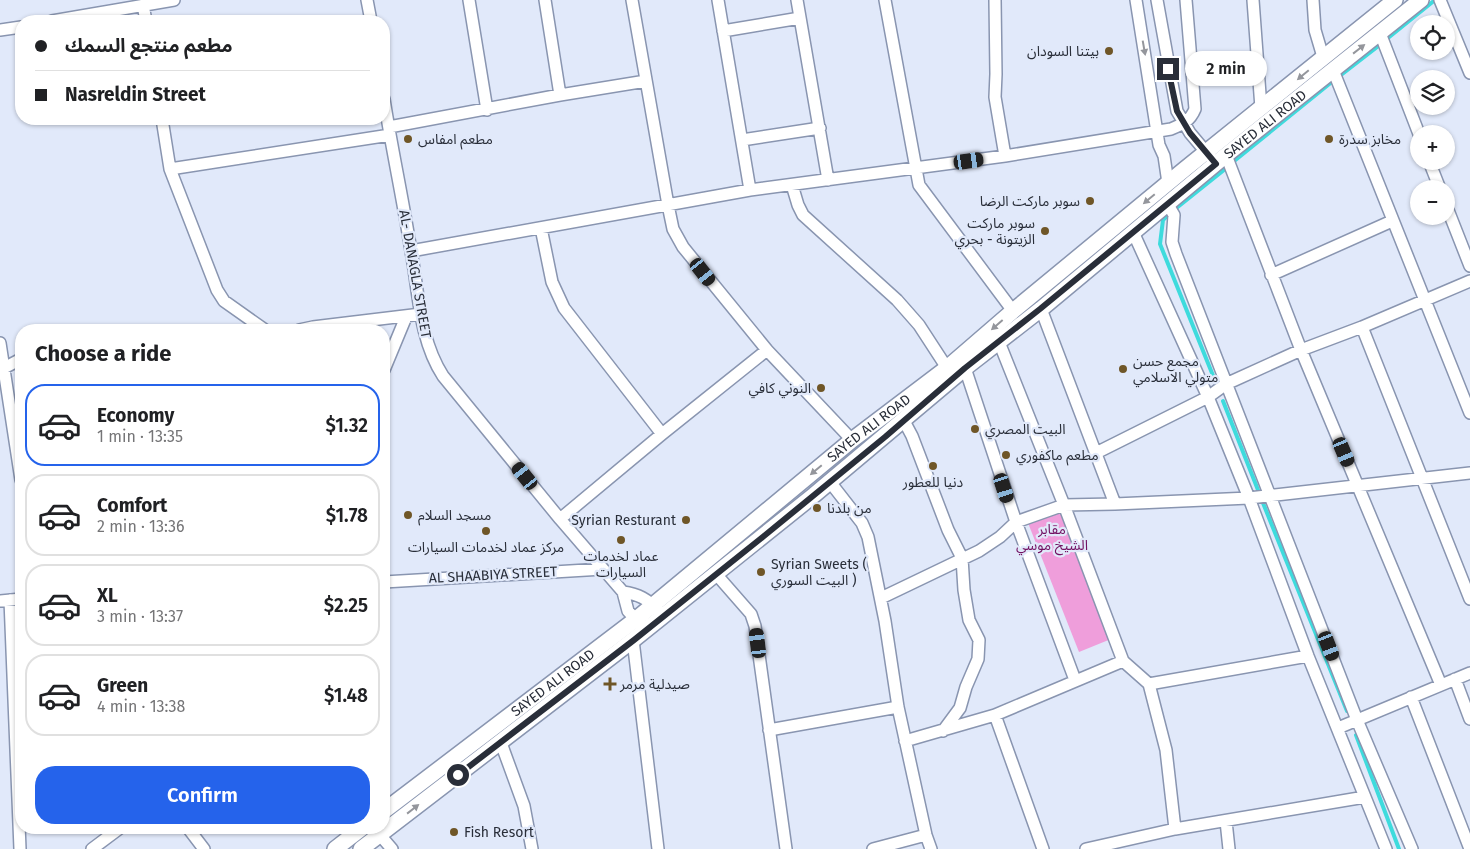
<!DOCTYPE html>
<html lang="en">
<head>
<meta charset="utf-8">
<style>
  :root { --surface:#fff; --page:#f6f6f6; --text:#202124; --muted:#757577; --line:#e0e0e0; --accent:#2563eb }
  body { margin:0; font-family:"Fira Sans","Noto Sans Arabic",sans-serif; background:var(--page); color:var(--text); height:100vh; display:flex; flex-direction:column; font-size:19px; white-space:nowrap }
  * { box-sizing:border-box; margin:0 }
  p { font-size:16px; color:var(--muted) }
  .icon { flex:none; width:28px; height:28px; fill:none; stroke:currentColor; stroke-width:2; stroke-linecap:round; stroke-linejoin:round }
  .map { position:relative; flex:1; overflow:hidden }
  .panel { position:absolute; left:15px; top:324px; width:375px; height:510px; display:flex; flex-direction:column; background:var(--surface); border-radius:20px; box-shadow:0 1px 4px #0004 }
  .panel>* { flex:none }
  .guide { position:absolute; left:15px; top:15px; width:375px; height:110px; border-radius:20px; box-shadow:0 1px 4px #0004; display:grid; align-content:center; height:110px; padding:0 20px; background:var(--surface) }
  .fabs { position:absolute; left:1410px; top:15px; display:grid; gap:10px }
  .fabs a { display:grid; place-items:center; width:45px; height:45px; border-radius:50%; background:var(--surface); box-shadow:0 1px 4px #0004; font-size:25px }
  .end { position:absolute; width:22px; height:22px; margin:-11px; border:6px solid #292e39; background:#fff; box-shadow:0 0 0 2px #fff }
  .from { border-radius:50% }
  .bubble { position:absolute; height:35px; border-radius:18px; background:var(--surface); box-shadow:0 1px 4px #0004; font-size:16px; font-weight:600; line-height:35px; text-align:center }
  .car { position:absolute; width:15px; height:30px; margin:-15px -8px; border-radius:6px; box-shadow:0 0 4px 1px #0007; background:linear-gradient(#222 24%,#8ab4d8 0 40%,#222 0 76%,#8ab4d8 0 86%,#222 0) }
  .guide b { display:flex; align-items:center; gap:18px; height:48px; font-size:19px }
  .guide b+b { border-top:1px solid var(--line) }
  .guide i { width:12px; height:12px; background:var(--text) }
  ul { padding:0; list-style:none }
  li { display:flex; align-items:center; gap:15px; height:82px; margin:0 10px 8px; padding:0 10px; border:2px solid var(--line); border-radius:20px }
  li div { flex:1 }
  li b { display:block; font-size:19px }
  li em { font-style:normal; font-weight:600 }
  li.current { border-color:var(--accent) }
  li>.icon { width:45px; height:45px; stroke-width:1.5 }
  h2 { padding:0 20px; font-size:22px; line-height:60px }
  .button { display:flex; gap:10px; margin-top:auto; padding:10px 20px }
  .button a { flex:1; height:58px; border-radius:20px; background:var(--accent); color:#fff; font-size:20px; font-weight:600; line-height:58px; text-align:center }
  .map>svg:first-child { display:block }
</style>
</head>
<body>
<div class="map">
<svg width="1470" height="849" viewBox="0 0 1470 849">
  <rect width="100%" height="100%" fill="#e1e9fa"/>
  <path fill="#ef9edb" d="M 1061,510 L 1111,639 L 1079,652 L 1028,523 Z"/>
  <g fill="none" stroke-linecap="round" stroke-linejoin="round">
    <path stroke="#3edbdd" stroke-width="4" d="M 1388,38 L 1435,0
      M 1341,75 L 1381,44
      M 1233,162 L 1333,81
      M 1174,210 L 1229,166
      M 1170,213 L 1163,220 L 1160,244 L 1218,388
      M 1223,401 L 1258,490
      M 1263,503 L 1347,711
      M 1356,735 L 1399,849"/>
    <g stroke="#8995b0" stroke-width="14">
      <path id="minor" d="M 367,0 L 371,21
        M 469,0 L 487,110
        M 545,0 L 560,95
        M 632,0 L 668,205 L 673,229 L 683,247 L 767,350 L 852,440
        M 718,0 L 750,190
        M 797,0 L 828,180
        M 885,0 L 919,185 L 1013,311
        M 995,0 L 996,74 L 995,97 L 1005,156
        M 1136,0 L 1159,145 L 1164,156 L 1168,183
        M 1157,0 L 1177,111 L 1190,133 L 1211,158
        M 1253,0 L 1261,108
        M 1313,0 L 1315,30 L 1323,57
        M 1440,0 L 1470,73
        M 143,5 L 146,21
        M 52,21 L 174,0
        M 0,30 L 21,27
        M 723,31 L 800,18
        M 1380,33 L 1419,134
        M 1333,70 L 1470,413
        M 384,99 C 392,150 403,200 411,251 C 419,293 419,339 443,376 L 560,519 L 623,592 L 628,611 L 640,624
        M 162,119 L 170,169
        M 389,127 L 560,95 L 646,81
        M 742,140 L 820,128
        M 1226,155 L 1301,350 L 1441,685
        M 1429,161 L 1440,189
        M 792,185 L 798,205 L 803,215 L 897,300 L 919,325 L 947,368
        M 1167,203 L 1174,215 L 1172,242 L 1176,254 L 1357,720 L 1412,849
        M 1446,205 L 1470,266
        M 541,228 L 552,282 L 564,308 L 662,434
        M 1133,232 L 1208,397 L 1249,498 L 1308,656 L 1386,849
        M 411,251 L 750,190 L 1005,156 L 1171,129 C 1183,124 1190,121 1195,109 L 1186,0
        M 1271,275 L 1392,221
        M 1041,309 L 1115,504
        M 1362,327 L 1470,599
        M 265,330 L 224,301 L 217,290 L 170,169 L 390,135
        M 299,330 L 313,327 L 421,314
        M 999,342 L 1064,505 L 1123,661 L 1149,684 L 1166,750 L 1175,829
        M 0,343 L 21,480
        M 965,368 L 1016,522 L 1075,680
        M 0,369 L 4,368 L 21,359
        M 384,370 L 406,317
        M 904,421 L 912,436 L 948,530 L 962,558 L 964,590 L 969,620 L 979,640 L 978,659 L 966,687 L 960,708 L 943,731
        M 1096,453 L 1208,397 L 1226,384 L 1301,350 L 1362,327 L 1470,281
        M 830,482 L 862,523 L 868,537 L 885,621 L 898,707 L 926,835 L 931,849
        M 560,519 L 662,434 L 767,350
        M 716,574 L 751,614 L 755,626 L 786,849
        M 384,582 L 603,569
        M 623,592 C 638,594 648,599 658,611
        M 881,598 L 979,551 L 1000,537 L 1016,522 L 1064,505 L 1115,504 L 1249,498 L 1470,473
        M 10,600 L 20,849
        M 0,601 L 21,599
        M 633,640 L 658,849
        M 1455,679 L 1470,719
        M 1149,684 L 1308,656
        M 1411,697 L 1470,849
        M 995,715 L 1043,849
        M 1338,728 L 1470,673
        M 769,730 L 898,707
        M 905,741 L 995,715 L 1123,661
        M 501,743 L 524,806 L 532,849
        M 1226,821 L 1229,849
        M 188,828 L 204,849
        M 374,828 L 392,849
        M 92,849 L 120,828
        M 873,849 L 926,835
        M 1086,849 L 1175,829 L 1365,797"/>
    </g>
    <g stroke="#8995b0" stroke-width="18">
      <g id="major">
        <path id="s1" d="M 384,811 L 635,620 L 852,440 L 947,368 L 1013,311 L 1185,169 L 1395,0"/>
        <path d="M 335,849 L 362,828"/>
        <path id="s2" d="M 361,849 L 633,640 L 814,495 L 965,368 L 1041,309 L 1226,155 L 1421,0"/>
      </g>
    </g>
    <use href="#minor" stroke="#fff" stroke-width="11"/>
    <use href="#major" stroke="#fff" stroke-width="15"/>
  </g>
  <defs><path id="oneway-solid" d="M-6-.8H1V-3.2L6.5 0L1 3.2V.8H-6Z" transform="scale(1.25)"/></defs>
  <g fill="#94969c">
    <use href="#oneway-solid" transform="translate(1144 48) rotate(80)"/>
    <use href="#oneway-solid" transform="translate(1359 49) rotate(-38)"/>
    <use href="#oneway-solid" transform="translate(1303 75) rotate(140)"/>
    <use href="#oneway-solid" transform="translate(1149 199) rotate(140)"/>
    <use href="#oneway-solid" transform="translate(997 325) rotate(139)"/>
    <use href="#oneway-solid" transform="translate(816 470) rotate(140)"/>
    <use href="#oneway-solid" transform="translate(413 809) rotate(-38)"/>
  </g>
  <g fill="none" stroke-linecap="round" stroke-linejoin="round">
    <path stroke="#292e39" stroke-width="6" d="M 458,775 L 634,640 L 764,536 L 885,437 L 965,368 L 1040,309 L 1216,164 L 1190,133 L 1177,111 L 1168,69"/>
  </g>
  <g fill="#6f5627" stroke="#e1e9fa" stroke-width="2">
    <circle cx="1109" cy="51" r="5"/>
    <circle cx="408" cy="139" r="5"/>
    <circle cx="1329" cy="139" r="5"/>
    <circle cx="1090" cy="201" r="5"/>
    <circle cx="1045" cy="231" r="5"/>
    <circle cx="1123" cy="369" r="5"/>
    <circle cx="821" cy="388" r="5"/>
    <circle cx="975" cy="429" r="5"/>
    <circle cx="1006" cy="455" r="5"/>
    <circle cx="933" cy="466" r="5"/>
    <circle cx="817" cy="508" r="5"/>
    <circle cx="408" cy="515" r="5"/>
    <circle cx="686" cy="520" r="5"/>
    <circle cx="486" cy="531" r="5"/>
    <circle cx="621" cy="540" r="5"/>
    <circle cx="761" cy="572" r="5"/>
    <path d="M607.5 676.5h5v5h5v5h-5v5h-5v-5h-5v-5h5z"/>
    <circle cx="454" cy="832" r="5"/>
  </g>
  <g text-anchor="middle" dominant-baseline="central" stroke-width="4.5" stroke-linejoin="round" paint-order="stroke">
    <g font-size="14" fill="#292e39" stroke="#e1e9fa" text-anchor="start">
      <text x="1099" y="51" text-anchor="end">بيتنا السودان</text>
      <text x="418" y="139">مطعم امفاس</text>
      <text x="1339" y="139">مخابز سدرة</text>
      <text x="1080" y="201" text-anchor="end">سوبر ماركت الرضا</text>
      <text x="1035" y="223" text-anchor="end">سوبر ماركت<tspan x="1035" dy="16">الزيتونة - بحري</tspan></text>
      <text x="1133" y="361">مجمع حسن<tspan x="1133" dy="16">متولي الاسلامي</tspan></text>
      <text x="811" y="388" text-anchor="end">النوني كافي</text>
      <text x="985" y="429">البيت المصري</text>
      <text x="1016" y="455">مطعم ماكفوري</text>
      <text x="933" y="482" text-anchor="middle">دنيا للعطور</text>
      <text x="827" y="508">من بلدنا</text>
      <text x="418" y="515">مسجد السلام</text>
      <text x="676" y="520" text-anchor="end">Syrian Resturant</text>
      <text x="486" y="547" text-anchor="middle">مركز عماد لخدمات السيارات</text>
      <text x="621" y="556" text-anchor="middle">عماد لخدمات<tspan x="621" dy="16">السيارات</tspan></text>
      <text x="771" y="564">Syrian Sweets (<tspan x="771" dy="16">البيت السوري )</tspan></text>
      <text x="620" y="684">صيدلية مرمر</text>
      <text x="464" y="832">Fish Resort</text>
    </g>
    <g font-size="14" fill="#292e39" stroke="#e1e9fa">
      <text stroke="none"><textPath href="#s2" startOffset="1159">SAYED ALI ROAD</textPath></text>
      <text transform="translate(415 274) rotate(80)">AL- DANAGLA STREET</text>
      <text stroke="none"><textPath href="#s1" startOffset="618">SAYED ALI ROAD</textPath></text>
      <text transform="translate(493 575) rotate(-3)">AL SHAABIYA STREET</text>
      <text stroke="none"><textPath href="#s1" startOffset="212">SAYED ALI ROAD</textPath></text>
    </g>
    <g font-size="14" fill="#721162" stroke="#e1e9fa">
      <text x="1052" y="529">مقابر<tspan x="1052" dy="16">الشيخ موسي</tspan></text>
    </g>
  </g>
</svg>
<div class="fabs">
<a><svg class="icon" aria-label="locate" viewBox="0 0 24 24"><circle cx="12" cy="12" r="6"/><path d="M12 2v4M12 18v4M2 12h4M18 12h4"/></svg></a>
<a><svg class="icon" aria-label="layers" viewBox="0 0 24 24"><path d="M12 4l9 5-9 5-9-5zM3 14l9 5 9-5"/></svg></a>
<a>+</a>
<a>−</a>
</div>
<i class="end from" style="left:458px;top:775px"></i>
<i class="end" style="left:1168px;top:69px"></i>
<div class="bubble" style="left:1185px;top:51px;width:82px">2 min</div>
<i class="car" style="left:969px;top:161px;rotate:82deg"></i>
<i class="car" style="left:703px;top:272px;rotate:142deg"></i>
<i class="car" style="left:1344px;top:452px;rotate:157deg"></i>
<i class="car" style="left:525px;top:476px;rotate:321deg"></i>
<i class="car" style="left:1004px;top:488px;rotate:162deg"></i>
<i class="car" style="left:758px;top:643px;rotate:353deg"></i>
<i class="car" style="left:1329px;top:646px;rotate:159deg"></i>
<div class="guide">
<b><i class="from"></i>مطعم منتجع السمك</b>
<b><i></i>Nasreldin Street</b>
</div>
<section class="panel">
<h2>Choose a ride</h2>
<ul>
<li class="current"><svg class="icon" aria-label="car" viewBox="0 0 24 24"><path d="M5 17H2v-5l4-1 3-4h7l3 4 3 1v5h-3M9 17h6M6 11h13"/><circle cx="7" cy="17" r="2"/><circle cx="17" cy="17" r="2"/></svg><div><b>Economy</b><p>1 min · 13:35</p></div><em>$1.32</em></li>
<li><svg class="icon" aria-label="car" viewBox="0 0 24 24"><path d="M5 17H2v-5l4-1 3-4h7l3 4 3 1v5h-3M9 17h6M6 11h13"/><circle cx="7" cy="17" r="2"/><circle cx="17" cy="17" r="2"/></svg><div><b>Comfort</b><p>2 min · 13:36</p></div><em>$1.78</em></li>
<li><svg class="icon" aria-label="car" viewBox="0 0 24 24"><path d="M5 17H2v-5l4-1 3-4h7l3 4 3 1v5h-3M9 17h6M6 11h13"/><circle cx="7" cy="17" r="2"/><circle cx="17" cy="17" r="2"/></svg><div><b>XL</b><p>3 min · 13:37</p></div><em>$2.25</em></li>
<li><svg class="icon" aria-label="car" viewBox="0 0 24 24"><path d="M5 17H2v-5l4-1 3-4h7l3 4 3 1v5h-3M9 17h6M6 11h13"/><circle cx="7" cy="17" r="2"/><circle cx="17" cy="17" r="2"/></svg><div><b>Green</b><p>4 min · 13:38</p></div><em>$1.48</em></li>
</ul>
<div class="button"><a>Confirm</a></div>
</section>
</div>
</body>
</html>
